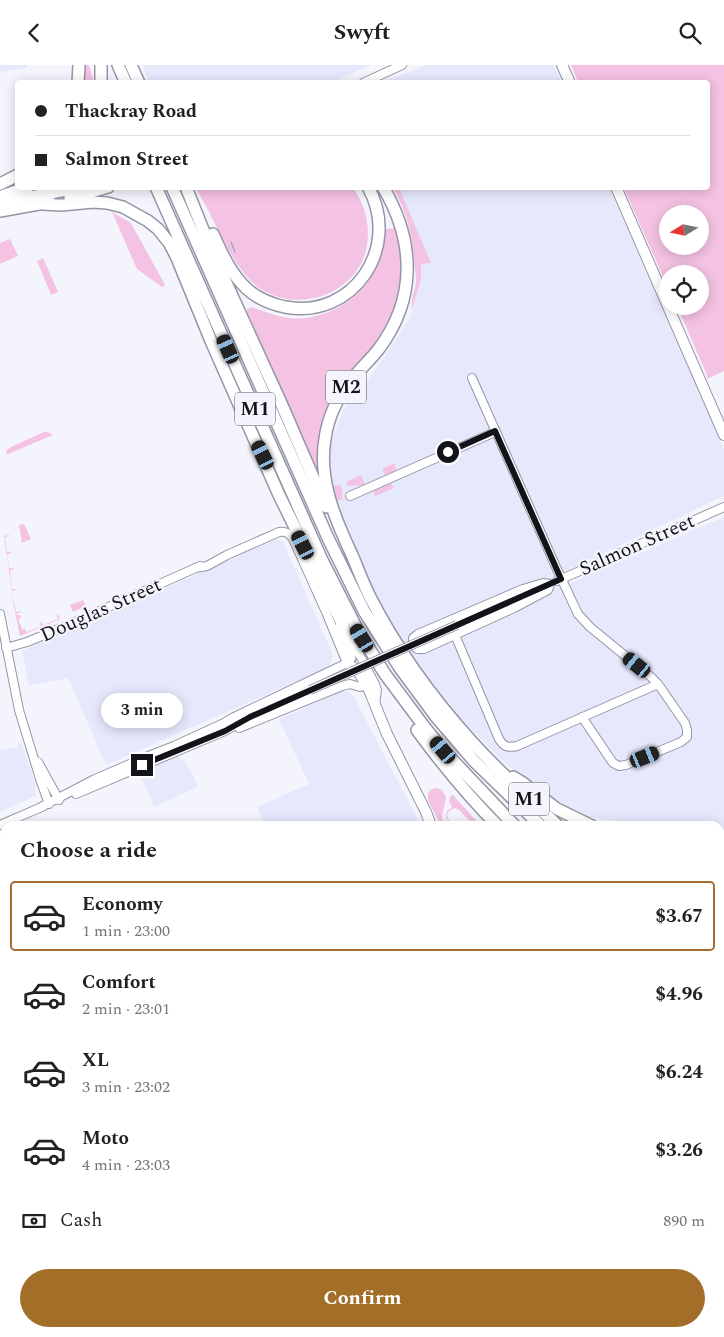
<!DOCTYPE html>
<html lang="en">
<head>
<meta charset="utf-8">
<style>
  :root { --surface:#fff; --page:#f6f6f6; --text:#222; --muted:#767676; --line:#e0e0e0; --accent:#a36e28 }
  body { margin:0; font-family:Spectral,serif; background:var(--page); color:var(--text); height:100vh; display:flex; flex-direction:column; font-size:19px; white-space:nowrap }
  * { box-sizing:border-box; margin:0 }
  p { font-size:16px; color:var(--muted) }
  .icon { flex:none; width:28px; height:28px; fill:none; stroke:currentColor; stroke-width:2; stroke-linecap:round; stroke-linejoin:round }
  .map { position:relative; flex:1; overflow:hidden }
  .sheet { position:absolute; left:0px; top:756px; width:725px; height:516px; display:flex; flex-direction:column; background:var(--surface); border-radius:15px 15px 0 0; box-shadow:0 2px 12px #0003 }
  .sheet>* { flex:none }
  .guide { position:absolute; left:15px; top:15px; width:695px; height:110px; border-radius:5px; box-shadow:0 2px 12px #0003; display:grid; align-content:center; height:110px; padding:0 20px; background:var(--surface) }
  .needle { width:32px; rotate:260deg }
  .fabs { position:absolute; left:659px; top:140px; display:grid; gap:10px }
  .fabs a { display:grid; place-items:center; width:50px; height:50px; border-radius:50%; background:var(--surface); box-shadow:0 2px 12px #0003; font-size:25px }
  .end { position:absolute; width:22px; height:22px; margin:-11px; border:6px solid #13141a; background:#fff; box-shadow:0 0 0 2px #fff }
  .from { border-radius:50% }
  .bubble { position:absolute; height:35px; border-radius:18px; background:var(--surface); box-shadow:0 2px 12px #0003; font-size:16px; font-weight:700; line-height:35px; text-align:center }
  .car { position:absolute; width:15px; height:30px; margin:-15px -8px; border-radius:6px; box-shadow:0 0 4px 1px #0007; background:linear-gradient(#222 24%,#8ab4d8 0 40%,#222 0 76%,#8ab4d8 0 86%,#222 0) }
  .guide b { display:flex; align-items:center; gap:18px; height:48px; font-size:19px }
  .guide b+b { border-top:1px solid var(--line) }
  .guide i { width:12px; height:12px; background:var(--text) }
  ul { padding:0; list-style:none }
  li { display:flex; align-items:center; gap:15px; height:70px; margin:0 10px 8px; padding:0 10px; border:2px solid transparent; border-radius:5px }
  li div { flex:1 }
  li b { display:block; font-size:19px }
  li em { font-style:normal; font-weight:700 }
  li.selected { border-color:var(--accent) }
  li>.icon { width:45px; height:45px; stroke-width:1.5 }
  h2 { padding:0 20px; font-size:22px; line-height:60px }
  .pay { display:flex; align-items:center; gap:12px; height:55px; padding:0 20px; font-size:19px }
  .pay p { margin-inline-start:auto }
  .cta { display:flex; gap:10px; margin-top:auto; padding:10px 20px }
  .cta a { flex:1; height:58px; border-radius:30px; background:var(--accent); color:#fff; font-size:20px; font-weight:700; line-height:58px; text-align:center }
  header { display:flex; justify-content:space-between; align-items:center; height:65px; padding:0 20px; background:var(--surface); font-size:22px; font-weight:700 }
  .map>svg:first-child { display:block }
</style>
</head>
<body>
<header><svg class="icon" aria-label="back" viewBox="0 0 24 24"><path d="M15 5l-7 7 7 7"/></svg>Swyft<svg class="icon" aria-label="search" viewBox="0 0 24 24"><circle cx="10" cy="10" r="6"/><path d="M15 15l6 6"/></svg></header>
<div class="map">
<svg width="724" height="1272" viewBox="0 0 724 1272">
  <rect width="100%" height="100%" fill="#f4f5fc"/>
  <path fill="#e6e8fc" d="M 0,0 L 27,0 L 27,3 L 0,7 Z
    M 142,0 L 371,0 L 331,17 L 150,18 Z
    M 426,0 L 553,0 L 562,17 L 384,17 Z
    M 397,123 L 609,123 L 724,384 L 724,431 L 564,507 L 570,518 L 724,452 L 724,789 L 720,788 L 720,761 L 637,761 L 622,757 L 582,751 L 548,730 L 506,699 L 443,636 L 420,604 L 384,550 L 335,443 L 329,407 L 329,395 L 332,375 L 343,345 L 370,312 L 409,255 L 421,215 L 421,199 L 431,198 Z
    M 277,474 L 283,477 L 333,590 L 329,602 L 106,700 L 68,613 L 29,621 L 22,586 Z
    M 343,626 L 349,627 L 354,632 L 418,755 L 403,761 L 265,761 L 257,742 L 309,719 L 279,654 Z
    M 18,678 L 21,678 L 35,717 L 36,731 L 0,747 L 0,685 L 18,682 Z
    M 176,689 L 186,699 L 192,708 L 198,722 L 154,742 L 138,705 Z
    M 0,863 L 5,875 L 5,1213 L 0,1215 Z"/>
  <path fill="#f4c2e2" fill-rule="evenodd" d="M 84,0 L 89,0 L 94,17 L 83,18 Z
    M 571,0 L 724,0 L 724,306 L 707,314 L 707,310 L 677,241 L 700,241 L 700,209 L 668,209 L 667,221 L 624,123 L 708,122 L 708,18 L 578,17 ZM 668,149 L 700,149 L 700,181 L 668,181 Z
    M 196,123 L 353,123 C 371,147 374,184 355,208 C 331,238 285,244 255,220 C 235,202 224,176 212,153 C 207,142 201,133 196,123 Z
    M 393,123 L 399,123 L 431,198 L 421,199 L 421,215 L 412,244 C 410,235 415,226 416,217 C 416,210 415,204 414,197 C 412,168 407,148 393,123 Z
    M 112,147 L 131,158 L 164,218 L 165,221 L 162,222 L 137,204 Z
    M 395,163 C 408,212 400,249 368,288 C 361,296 342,315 339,324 C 336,333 335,344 333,354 C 328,375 324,397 320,418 L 271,306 L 268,293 L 246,245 L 252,242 C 264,247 276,251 289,253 C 324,257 366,233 377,199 C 381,187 382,176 383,165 Z
    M 10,174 L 18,191 L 0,199 L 0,178 Z
    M 43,193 L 58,227 L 51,230 L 37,196 Z
    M 44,367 L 48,367 L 53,370 L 6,390 L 7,385 L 11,382 Z
    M 395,398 L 396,406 L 385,410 L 382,404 Z
    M 361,410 L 365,420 L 347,421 L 346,417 Z
    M 390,417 L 394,423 L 375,431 L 373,426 L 374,424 Z
    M 335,420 L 340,420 C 343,425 341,430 343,435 L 337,435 L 334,422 Z
    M 24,459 L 31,474 L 22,478 L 19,460 Z
    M 9,470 L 9,471 L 5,472 L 7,487 L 11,487 L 11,488 L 7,489 L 9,503 L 13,503 L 13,505 L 10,505 L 12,524 L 16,524 L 16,525 L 12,526 L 16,547 L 20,546 L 20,548 L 17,548 L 17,550 L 20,550 L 21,553 L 18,555 L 23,565 L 25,564 L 27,567 L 41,561 L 40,558 L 41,557 L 43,560 L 58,554 L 57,550 L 58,549 L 60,554 L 20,571 L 15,547 L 4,471 Z
    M 83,535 L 86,541 L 73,547 L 70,540 Z
    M 436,723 L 442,725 L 446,732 L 442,751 L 444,761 L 441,761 L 428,735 L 428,728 L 432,724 Z
    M 451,730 L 453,730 L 481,761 L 478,761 L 473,756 L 470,756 L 458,744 L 455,743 C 443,747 447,754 454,761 L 450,761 L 446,752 L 447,746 L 452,742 L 449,736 Z
    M 720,1088 L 724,1091 L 724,1271 L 716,1272 L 612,1272 L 609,1268 L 720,1268 Z"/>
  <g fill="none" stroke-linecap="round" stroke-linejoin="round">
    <path stroke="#65a8bd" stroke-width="1" d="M 231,177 L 235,187"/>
    <g stroke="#9496a6" stroke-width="10">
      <path id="minor" d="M 363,18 L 402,0
        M 472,313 L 556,502 L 578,549 L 590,562 L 651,612 L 658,619 L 685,658 L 687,665 L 687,672 L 681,677 L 626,700 L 619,701 L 613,698 L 582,652
        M 350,431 L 495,367
        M 557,516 L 724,442
        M 543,518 L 550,519 L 548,525 L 514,543 L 424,584 L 417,584 L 413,580 L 413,573 L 418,569 L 523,524 Z
        M 0,549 L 19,645 L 41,717 L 49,739
        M 457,560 L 542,522
        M 336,564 L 341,572 L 357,585 L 375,619 L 377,625 L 375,640
        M 455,570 L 499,674 C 504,682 508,683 517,681 L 658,619
        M 6,583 L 27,577 L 66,561 L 200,501
        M 239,663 L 342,621 L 350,619 L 360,622
        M 38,697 L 59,735
        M 76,729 L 225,666 L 250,652 L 310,625
        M 41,742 L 95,714 L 146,692 L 174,681 L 224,658 L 234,652 L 347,598 L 326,547 L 294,476 C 291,469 287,466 279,467 L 227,490 L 207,501 L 195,503
        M 0,760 L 44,741
        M 720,1069 L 724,1072"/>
    </g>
    <g stroke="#9496a6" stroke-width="12">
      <path id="major" d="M 562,0 L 570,18
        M 616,122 L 724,370
        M 347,598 L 358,606 L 369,625 L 387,669 L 426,747 L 431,761
        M 720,1078 L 724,1082"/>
    </g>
    <g stroke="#9496a6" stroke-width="14">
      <path id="highway" d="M 118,0 L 126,18
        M 131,0 L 139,18
        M 78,18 L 79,0
        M 0,119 L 18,110
        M 156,122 L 322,495 L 357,564 L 385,609 L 426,664 L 443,685 L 515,761
        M 172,122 L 328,473 L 364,546 L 400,603 L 437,653 L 474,696 L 541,761
        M 186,122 L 212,187 L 281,338 L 326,442
        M 383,122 C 415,176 417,234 378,285 C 370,295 361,303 353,313 C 338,331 328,351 325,374 C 318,414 335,454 352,490 C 358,504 363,518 370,532 C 396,583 433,634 472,677 C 499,707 529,733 558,761
        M 2,131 L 28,122
        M 70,133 L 108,122
        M 0,137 L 22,134 L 79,122
        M 43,139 L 61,140 L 93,137 L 107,138 L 123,142 L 148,156 L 158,164 L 170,179 L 177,193 L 211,276 L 279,430 L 339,552 L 348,573 L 350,592 L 347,598
        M 0,146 L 50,137
        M 213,169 C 222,189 231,209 247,224 C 257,233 271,239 285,242 C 353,255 402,182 368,122
        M 417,665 C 442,699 468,731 498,761
        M 513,712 L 523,718 L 557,744 L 592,761
        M 720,802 L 724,804
        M 720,813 L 724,816
        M 720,950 L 724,954
        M 720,982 L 724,986
        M 720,996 L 724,1000"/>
    </g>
    <use href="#minor" stroke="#fff" stroke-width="8"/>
    <use href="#major" stroke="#fff" stroke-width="10"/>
    <use href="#highway" stroke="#fff" stroke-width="11"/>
    <g stroke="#9496a6" stroke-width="10" stroke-linecap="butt">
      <path id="minor-bridge" d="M 310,625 L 457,560"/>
    </g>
    <g stroke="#9496a6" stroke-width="14" stroke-linecap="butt">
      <path id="highway-bridge" d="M 101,0 L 101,18"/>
    </g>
    <use href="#minor-bridge" stroke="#fff" stroke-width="8"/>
    <use href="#highway-bridge" stroke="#fff" stroke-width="11"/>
  </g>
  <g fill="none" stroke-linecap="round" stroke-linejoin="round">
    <path stroke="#13141a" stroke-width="6" d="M 142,700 L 225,666 L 250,652 L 561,514 L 495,366 L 448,387"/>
  </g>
  <g text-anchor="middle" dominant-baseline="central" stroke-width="4.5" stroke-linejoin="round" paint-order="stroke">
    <g fill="#f4f5fc" stroke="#56585e" stroke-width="1">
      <rect x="326" y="305.5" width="40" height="33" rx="4"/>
      <rect x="235" y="327.5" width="40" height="33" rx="4"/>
      <rect x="509" y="717.5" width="40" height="33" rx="4"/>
    </g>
    <g font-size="19" font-weight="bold" fill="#13141a">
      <text x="346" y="322">M2</text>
      <text x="255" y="344">M1</text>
      <text x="529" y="734">M1</text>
    </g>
    <g font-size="20" fill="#13141a" stroke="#f4f5fc">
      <text transform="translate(637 480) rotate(-24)">Salmon Street</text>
      <text transform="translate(101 545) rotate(-24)">Douglas Street</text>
    </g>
  </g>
</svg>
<div class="fabs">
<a><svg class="needle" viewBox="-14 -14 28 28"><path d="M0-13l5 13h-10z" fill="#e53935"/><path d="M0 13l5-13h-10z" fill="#767676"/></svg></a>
<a><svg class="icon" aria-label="locate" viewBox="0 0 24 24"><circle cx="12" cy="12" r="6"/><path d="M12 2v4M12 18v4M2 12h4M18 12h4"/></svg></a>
</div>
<i class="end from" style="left:448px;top:387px"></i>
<i class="end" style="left:142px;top:700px"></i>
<div class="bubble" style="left:101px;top:628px;width:82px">3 min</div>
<i class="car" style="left:228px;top:284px;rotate:336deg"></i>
<i class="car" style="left:263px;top:390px;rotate:334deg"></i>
<i class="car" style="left:303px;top:480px;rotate:333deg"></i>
<i class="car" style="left:362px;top:573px;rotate:329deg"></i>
<i class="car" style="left:637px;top:600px;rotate:309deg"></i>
<i class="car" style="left:443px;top:685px;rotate:320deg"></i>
<i class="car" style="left:645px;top:692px;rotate:68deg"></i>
<div class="guide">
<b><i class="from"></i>Thackray Road</b>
<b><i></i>Salmon Street</b>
</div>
<section class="sheet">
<h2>Choose a ride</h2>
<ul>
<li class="selected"><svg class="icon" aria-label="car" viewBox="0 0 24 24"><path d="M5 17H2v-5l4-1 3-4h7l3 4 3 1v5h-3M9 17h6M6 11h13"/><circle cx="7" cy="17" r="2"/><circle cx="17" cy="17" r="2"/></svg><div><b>Economy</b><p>1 min · 23:00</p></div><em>$3.67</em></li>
<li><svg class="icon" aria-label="car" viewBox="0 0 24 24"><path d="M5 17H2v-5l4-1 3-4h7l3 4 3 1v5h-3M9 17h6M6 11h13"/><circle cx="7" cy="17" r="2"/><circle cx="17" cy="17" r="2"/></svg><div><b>Comfort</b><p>2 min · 23:01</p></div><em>$4.96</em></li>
<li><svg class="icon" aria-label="car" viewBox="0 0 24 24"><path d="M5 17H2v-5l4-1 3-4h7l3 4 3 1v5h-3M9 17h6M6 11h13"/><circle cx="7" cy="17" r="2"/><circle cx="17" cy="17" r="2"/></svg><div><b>XL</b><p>3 min · 23:02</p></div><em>$6.24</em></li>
<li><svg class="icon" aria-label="car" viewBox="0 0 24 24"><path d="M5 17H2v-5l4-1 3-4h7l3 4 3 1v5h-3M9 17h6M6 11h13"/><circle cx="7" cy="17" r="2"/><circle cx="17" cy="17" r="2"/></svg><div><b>Moto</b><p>4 min · 23:03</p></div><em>$3.26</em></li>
</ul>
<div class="pay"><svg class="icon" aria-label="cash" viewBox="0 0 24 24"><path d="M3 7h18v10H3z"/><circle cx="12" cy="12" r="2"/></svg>Cash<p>890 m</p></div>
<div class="cta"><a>Confirm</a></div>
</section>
</div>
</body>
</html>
